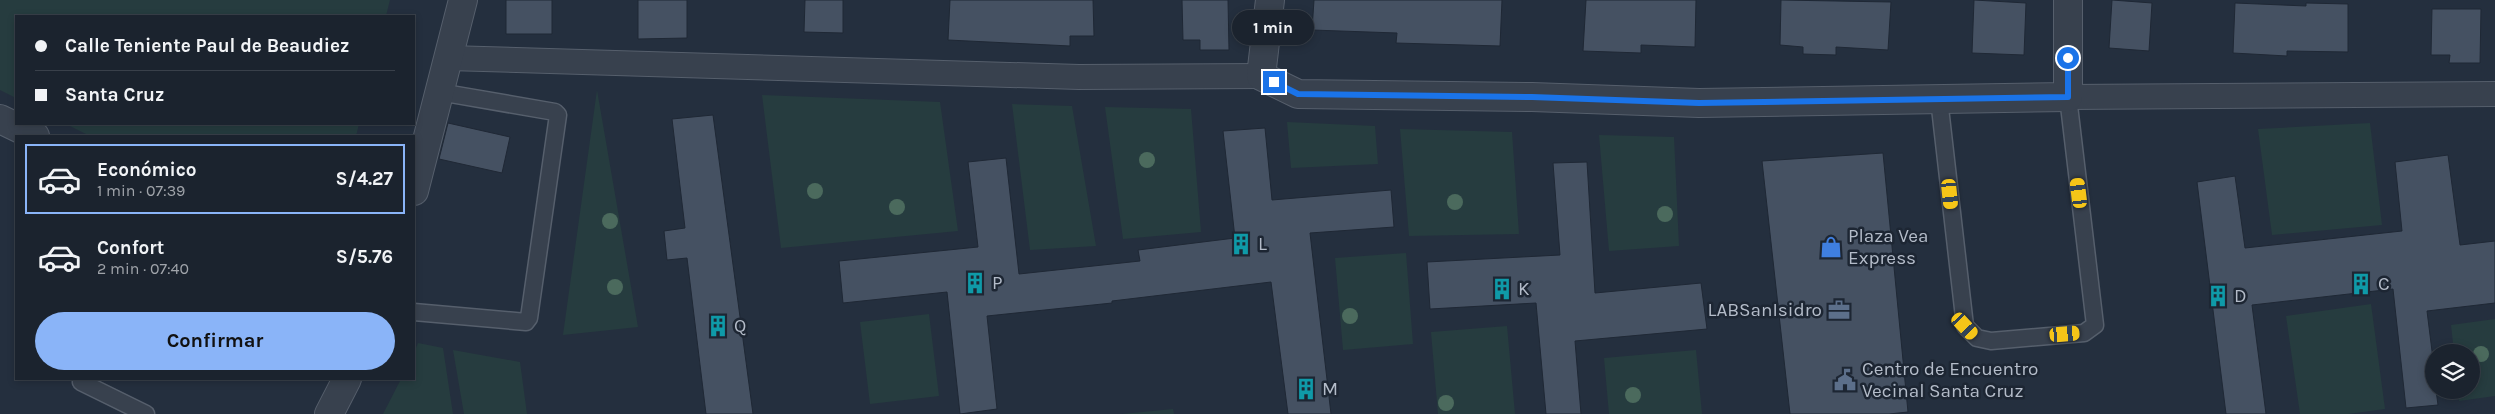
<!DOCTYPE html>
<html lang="es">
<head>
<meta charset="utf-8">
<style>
  :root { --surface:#1b232e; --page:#242b36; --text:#f1f3f6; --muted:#a0a4aa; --line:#39404a; --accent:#8ab4f8 }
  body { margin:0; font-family:Karla,sans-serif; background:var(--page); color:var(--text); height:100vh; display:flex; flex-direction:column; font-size:19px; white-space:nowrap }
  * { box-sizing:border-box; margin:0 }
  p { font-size:16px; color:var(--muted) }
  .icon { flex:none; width:28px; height:28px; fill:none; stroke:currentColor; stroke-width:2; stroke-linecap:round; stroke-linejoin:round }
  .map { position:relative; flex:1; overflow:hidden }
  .side { position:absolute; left:15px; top:135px; width:400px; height:245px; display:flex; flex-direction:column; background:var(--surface); border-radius:0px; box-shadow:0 2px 8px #0003,0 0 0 1px var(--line) }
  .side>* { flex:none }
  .banner { position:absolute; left:15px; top:15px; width:400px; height:110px; border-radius:0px; box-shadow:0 2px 8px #0003,0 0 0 1px var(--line); display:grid; align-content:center; height:110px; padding:0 20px; background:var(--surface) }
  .fabs { position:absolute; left:2425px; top:344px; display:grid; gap:10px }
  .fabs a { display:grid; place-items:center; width:55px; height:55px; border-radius:50%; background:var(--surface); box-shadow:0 2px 8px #0003,0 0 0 1px var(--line); font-size:25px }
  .end { position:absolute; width:22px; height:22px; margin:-11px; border:6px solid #1a73e8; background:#fff; box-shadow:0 0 0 2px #fff }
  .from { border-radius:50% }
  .bubble { position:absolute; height:35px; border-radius:18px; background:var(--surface); box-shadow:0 2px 8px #0003,0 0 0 1px var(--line); font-size:16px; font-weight:700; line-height:35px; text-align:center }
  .car { position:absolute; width:15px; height:30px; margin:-15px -8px; border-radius:6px; box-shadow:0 0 4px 1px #0007; background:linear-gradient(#f5c518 24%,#345 0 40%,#f5c518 0 76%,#345 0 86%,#f5c518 0) }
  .banner b { display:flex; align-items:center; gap:18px; height:48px; font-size:19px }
  .banner b+b { border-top:1px solid var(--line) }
  .banner i { width:12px; height:12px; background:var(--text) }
  ul { padding:9px 0 0; list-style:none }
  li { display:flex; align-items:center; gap:15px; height:70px; margin:0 10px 8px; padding:0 10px; border:2px solid transparent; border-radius:0px }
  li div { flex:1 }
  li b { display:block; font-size:19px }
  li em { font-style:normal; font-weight:700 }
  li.selected { border-color:var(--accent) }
  li>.icon { width:45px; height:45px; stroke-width:1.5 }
  .button { display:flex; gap:10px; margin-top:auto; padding:10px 20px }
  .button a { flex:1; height:58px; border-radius:30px; background:var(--accent); color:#111; font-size:20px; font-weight:700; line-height:58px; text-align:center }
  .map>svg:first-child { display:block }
</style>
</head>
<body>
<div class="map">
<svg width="2495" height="414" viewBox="0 0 2495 414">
  <rect width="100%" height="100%" fill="#242f3e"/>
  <path fill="#263c3f" d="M 0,0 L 390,0 L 386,16 L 16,16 L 16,98 L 0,90 Z
    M 597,90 L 638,327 L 563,335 Z
    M 762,95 L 940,102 L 958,231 L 781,248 Z
    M 1012,104 L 1072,106 L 1096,246 L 1030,250 Z
    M 1105,107 L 1191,109 L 1201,232 L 1123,239 Z
    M 1287,122 L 1375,126 L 1378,164 L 1291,168 Z
    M 2370,123 L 2382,225 L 2272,235 L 2258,129 Z
    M 66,124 L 359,124 L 356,136 L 90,136 Z
    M 1400,129 L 1512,132 L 1519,234 L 1409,236 Z
    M 1599,135 L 1674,137 L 1679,246 L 1609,251 Z
    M 1406,253 L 1413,344 L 1343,350 L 1335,258 Z
    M 2371,304 L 2385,409 L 2348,414 L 2300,414 L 2286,316 Z
    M 929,314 L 939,396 L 870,404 L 860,322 Z
    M 2495,319 L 2495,396 L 2459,401 L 2458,390 L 2471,390 L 2471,352 L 2454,352 L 2451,325 Z
    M 1507,326 L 1515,414 L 1438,414 L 1431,332 Z
    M 418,343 L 443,348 L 453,414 L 383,414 L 401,379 L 414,379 L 414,352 Z
    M 453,350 L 520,362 L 527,414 L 464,414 Z
    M 1696,350 L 1702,414 L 1609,414 L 1604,358 Z
    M 1173,409 L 1174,414 L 1122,414 Z"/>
  <path fill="#455162" stroke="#1f2835" d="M 506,0 L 552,0 L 552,34 L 506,34 Z
    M 638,0 L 687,0 L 687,38 L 638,39 Z
    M 805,0 L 843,0 L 843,33 L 804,32 Z
    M 950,0 L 1093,0 L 1094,36 L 1070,36 L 1070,46 L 948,40 Z
    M 1182,0 L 1228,0 L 1229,50 L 1200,50 L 1200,40 L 1183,40 Z
    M 1314,0 L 1502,0 L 1500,46 L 1396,43 L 1397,33 L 1312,30 Z
    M 1586,0 L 1696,0 L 1695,47 L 1641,45 L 1641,53 L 1583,51 Z
    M 1781,0 L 1891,2 L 1888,50 L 1836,47 L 1836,55 L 1803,54 L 1803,47 L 1780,45 Z
    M 1974,0 L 2026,3 L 2024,55 L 1972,53 Z
    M 2112,0 L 2152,3 L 2149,51 L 2109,48 Z
    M 2235,3 L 2306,6 L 2306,3 L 2348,4 L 2348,52 L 2287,51 L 2287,56 L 2233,53 Z
    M 2432,9 L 2481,9 L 2480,63 L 2449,63 L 2450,55 L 2431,55 Z
    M 713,115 L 753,414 L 706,414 L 687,258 L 667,260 L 664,231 L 685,228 L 672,119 Z
    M 448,123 L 510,137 L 502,173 L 439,159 Z
    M 1265,128 L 1272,200 L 1391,190 L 1394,227 L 1310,233 L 1331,414 L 1288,414 L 1271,282 L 1112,301 L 1112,303 L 987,316 L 997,409 L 960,414 L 947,292 L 843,303 L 839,261 L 978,247 L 968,162 L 1006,158 L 1019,274 L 1140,261 L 1138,250 L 1235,238 L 1223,131 Z
    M 1883,153 L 1908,412 L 1889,414 L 1790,414 L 1762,161 Z
    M 2448,155 L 2460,245 L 2495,241 L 2495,303 L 2427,311 L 2434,367 L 2434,390 L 2436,390 L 2438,405 L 2406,408 L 2393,289 L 2252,305 L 2266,414 L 2226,414 L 2197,182 L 2235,176 L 2245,248 L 2402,231 L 2395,162 Z
    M 1587,162 L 1595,293 L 1701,283 L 1707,329 L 1575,341 L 1581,414 L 1546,414 L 1536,303 L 1430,309 L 1427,262 L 1560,255 L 1553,163 Z"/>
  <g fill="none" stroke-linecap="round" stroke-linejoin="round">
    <g stroke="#565f6c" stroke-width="19">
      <path id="service" d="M 1939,99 L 1965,326 L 1977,338 L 1991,341 L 2084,333 L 2095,325 L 2068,97
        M 414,312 L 526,322 L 529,318 L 558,115 L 555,112 L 439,92
        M 81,382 L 146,414"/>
    </g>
    <g stroke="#565f6c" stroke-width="26">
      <path id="pedestrian" d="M 448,58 L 1079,77 L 1261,76
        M 2068,97 L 2495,94"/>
    </g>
    <g stroke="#565f6c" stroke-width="30">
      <path id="minor" d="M 1270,0 L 1261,76 L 1298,94 L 1532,97 L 1699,103 L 2068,97 L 2068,0
        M 0,119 L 35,136"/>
    </g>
    <g stroke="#565f6c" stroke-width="30">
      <path id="tertiary" d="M 414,191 L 463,0
        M 329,414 L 347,379"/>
    </g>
    <use href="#service" stroke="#38414e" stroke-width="16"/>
    <use href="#pedestrian" stroke="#38414e" stroke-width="24"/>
    <use href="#minor" stroke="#38414e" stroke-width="28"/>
    <use href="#tertiary" stroke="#38414e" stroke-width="28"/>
  </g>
  <g fill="#4b6a5d">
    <circle cx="1147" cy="160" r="8"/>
    <circle cx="815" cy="191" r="8"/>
    <circle cx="1455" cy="202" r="8"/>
    <circle cx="897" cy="207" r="8"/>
    <circle cx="1665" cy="214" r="8"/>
    <circle cx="610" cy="221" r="8"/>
    <circle cx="615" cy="287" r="8"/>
    <circle cx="1350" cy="316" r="8"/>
    <circle cx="2481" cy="354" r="8"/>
    <circle cx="1633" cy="395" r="8"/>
    <circle cx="1446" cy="403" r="8"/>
  </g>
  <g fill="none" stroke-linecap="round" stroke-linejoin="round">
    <path stroke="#1a73e8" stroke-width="6" d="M 1274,82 L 1298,94 L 1532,97 L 1699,103 L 2068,97 L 2068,58"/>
  </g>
  <defs>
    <g id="building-bare" transform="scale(1.725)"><path d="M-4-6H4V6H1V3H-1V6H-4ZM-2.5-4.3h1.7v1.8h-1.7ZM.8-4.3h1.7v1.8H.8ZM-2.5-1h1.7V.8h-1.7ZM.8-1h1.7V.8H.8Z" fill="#0f9aa8" stroke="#1d2633" stroke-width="2.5" paint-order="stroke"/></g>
    <g id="shop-bare" transform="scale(1.725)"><path d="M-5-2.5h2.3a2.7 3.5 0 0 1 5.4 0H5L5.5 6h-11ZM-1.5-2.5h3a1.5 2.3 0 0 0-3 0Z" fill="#3f7fe0" stroke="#1d2633" stroke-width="2.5" paint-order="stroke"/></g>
    <g id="office-bare" transform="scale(1.725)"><path d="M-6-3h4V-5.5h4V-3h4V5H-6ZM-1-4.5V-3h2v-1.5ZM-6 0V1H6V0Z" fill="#5c6f8a" stroke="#1d2633" stroke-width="2.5" paint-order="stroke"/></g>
    <g id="civic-bare" transform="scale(1.725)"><path d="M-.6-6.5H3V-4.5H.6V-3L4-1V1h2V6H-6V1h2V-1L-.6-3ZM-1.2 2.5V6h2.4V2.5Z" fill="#5c6f8a" stroke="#1d2633" stroke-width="2.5" paint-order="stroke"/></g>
  </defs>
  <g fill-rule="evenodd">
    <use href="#building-bare" x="1241" y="244"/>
    <use href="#shop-bare" x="1831" y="247"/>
    <use href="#building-bare" x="975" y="283"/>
    <use href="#building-bare" x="2361" y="284"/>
    <use href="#building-bare" x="1502" y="289"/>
    <use href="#building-bare" x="2218" y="296"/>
    <use href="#office-bare" x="1839" y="310"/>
    <use href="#building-bare" x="718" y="326"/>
    <use href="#civic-bare" x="1845" y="380"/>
    <use href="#building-bare" x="1306" y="389"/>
  </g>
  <g text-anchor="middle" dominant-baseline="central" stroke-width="5" stroke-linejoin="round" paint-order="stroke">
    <g font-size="19" fill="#b4bcc9" stroke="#1d2633" text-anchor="start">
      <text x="1848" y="236">Plaza Vea<tspan x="1848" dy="22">Express</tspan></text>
      <text x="1258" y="244">L</text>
      <text x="992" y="283">P</text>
      <text x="2378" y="284">C</text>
      <text x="1518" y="289">K</text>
      <text x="2234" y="296">D</text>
      <text x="1822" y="310" text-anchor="end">LABSanIsidro</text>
      <text x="734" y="326">Q</text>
      <text x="1862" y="369">Centro de Encuentro<tspan x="1862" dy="22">Vecinal Santa Cruz</tspan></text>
      <text x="1322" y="389">M</text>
    </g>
  </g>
</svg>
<div class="fabs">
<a><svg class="icon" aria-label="layers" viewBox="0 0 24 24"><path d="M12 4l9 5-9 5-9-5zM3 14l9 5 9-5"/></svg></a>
</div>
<i class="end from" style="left:2068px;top:58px"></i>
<i class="end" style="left:1274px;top:82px"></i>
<div class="bubble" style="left:1232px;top:10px;width:82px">1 min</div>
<i class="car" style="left:2079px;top:193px;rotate:353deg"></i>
<i class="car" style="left:1950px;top:194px;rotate:174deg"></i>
<i class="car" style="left:1965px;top:326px;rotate:137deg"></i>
<i class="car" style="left:2065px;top:334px;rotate:85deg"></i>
<div class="banner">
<b><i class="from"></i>Calle Teniente Paul de Beaudiez</b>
<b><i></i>Santa Cruz</b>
</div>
<section class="side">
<ul>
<li class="selected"><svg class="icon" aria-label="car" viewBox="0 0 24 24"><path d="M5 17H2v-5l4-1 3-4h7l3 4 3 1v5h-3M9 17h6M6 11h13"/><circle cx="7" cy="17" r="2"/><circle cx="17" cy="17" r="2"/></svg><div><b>Económico</b><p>1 min · 07:39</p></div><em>S/4.27</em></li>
<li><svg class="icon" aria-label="car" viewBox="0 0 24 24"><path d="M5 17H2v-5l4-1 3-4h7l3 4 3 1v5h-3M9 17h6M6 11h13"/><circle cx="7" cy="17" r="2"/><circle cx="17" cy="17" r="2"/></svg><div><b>Confort</b><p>2 min · 07:40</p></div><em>S/5.76</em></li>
</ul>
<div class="button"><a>Confirmar</a></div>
</section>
</div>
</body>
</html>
